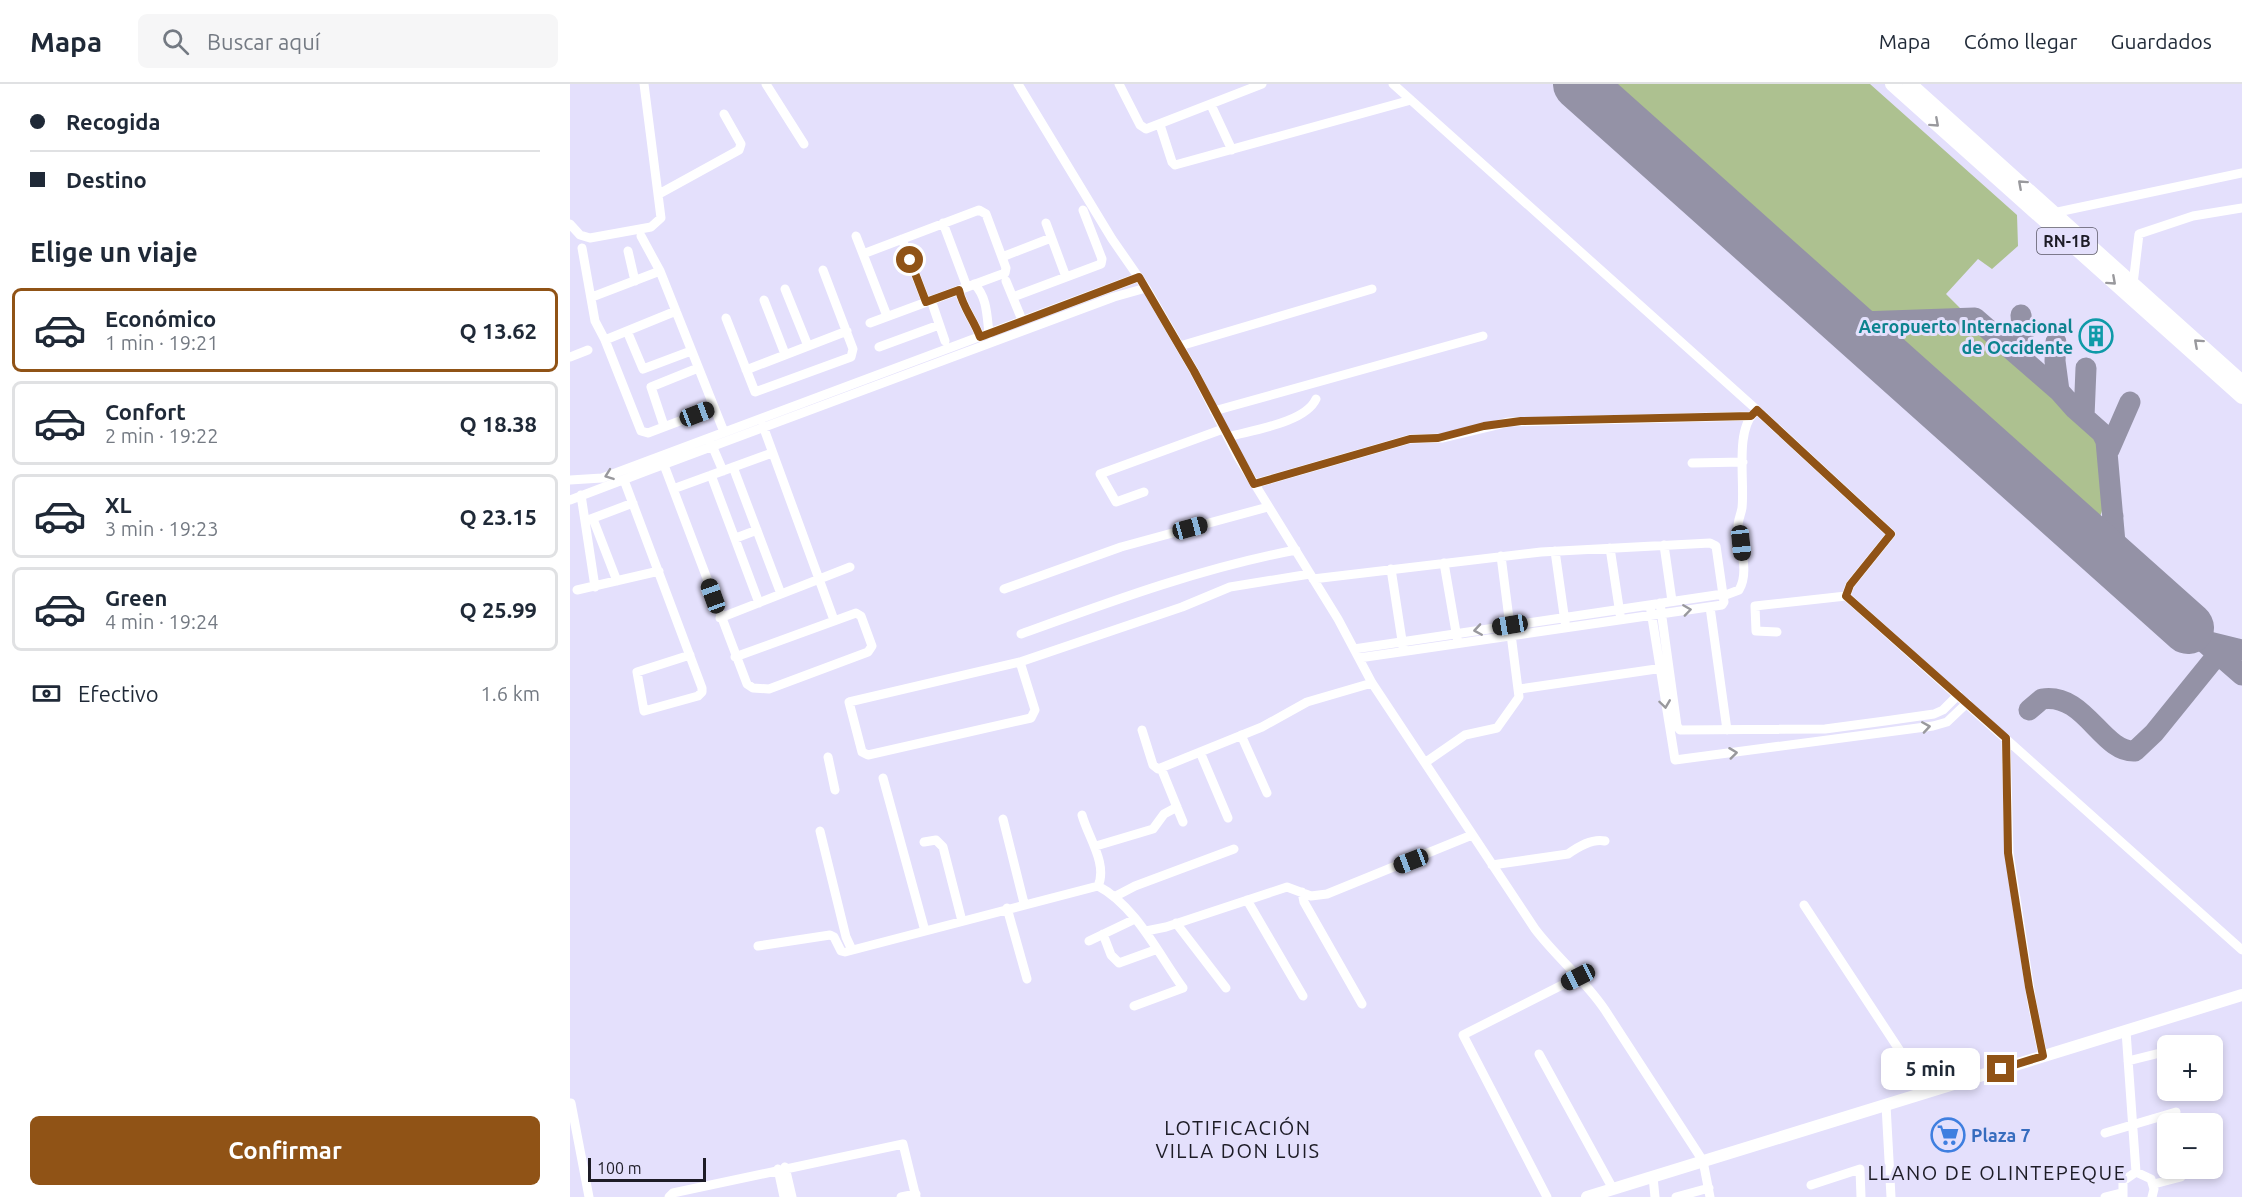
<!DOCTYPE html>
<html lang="es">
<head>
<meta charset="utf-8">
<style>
  :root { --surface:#fff; --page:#f6f6f7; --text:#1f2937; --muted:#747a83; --line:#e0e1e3; --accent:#905316 }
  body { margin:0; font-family:Ubuntu,sans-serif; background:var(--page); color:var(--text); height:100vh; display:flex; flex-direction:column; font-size:22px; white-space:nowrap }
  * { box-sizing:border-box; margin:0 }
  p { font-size:20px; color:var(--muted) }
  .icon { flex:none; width:33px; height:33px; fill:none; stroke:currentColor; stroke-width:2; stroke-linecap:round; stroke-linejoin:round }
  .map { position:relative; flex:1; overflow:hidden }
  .panel { display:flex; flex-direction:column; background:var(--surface); width:570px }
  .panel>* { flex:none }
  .hud { display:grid; align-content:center; height:132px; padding:0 30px; background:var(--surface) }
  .buttons { position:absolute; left:1587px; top:951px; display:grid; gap:12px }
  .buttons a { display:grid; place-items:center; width:66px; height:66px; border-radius:9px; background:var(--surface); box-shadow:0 3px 9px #0003; font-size:30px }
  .scale { position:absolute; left:18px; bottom:15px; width:118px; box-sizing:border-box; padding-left:6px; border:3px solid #1d1c26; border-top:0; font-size:16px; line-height:21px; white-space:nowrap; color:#1d1c26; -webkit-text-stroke:4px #e4e0fc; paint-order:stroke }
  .end { position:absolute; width:27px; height:27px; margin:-14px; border:8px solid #905316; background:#fff; box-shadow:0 0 0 3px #fff }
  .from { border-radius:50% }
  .bubble { position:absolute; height:42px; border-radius:9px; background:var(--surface); box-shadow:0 3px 9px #0003; font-size:20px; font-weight:600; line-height:42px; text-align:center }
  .car { position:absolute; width:18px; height:36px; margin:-18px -9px; border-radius:8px; box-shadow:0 0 4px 2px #0007; background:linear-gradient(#222 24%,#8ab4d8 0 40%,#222 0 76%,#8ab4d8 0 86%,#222 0) }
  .hud b { display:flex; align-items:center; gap:21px; height:57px; font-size:22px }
  .hud b+b { border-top:2px solid var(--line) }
  .hud i { width:15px; height:15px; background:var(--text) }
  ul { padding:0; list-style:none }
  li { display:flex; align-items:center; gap:18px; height:84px; margin:0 12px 9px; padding:0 18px; border:3px solid var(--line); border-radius:9px }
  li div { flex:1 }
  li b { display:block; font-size:22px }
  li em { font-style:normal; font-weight:600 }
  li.current { border-color:var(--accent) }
  li>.icon { width:54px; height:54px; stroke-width:1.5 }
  h2 { padding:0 30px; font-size:27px; line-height:72px }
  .pay { display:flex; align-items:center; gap:15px; height:66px; padding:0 30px; font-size:22px }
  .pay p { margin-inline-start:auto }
  .button { display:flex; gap:12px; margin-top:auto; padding:12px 30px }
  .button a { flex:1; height:69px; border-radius:9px; background:var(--accent); color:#fff; font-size:24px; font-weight:600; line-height:69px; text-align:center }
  header { display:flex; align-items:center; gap:36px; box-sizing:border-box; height:84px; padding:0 30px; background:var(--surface); border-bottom:2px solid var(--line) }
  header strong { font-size:28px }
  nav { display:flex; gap:33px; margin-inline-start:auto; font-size:21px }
  .search { width:420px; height:54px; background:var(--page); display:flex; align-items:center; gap:15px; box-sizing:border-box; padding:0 21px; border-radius:9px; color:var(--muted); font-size:22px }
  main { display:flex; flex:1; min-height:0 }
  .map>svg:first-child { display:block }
</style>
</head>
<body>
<header>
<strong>Mapa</strong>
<div class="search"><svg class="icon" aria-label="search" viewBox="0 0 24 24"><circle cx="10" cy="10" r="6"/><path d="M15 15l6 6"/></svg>Buscar aquí</div>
<nav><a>Mapa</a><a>Cómo llegar</a><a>Guardados</a></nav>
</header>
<main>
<section class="panel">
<div class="hud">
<b><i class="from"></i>Recogida</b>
<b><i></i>Destino</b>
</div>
<h2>Elige un viaje</h2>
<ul>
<li class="current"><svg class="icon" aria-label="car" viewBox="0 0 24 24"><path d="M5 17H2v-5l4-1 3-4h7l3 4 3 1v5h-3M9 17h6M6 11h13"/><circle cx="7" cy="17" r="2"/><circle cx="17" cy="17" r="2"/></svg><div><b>Económico</b><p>1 min · 19:21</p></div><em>Q 13.62</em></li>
<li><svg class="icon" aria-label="car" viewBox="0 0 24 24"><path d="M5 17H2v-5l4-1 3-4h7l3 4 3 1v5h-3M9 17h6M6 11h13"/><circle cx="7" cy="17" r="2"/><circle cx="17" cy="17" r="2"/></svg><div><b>Confort</b><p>2 min · 19:22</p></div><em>Q 18.38</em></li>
<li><svg class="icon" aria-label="car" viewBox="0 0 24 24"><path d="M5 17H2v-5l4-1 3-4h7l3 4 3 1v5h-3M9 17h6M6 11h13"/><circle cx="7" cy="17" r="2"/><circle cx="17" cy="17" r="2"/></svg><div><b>XL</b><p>3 min · 19:23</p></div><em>Q 23.15</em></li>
<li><svg class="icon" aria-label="car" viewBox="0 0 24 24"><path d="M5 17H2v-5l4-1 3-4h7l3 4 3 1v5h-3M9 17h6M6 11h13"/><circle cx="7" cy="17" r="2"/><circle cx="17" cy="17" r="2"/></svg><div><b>Green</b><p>4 min · 19:24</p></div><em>Q 25.99</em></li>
</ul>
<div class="pay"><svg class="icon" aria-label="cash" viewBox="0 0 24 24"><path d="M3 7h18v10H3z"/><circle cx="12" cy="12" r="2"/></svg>Efectivo<p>1.6 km</p></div>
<div class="button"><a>Confirmar</a></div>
</section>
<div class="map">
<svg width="1672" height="1113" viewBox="0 0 1672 1113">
  <rect width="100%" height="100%" fill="#e4e0fc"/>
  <path fill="#adc190" d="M 1028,0 L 1300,0 L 1447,131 L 1448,162 L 1422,185 L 1408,175 L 1376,210 L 1391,225 L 1289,231 Z
    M 1387,241 L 1400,243 L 1410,249 L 1523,351 C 1531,365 1540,427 1527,436 L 1515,435 L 1324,265 L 1323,250 L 1331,245 Z"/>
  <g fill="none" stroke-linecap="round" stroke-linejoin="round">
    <path stroke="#9492a6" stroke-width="21" d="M 1249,215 L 1269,229 L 1290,238 L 1405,234 L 1489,307 L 1505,325 L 1532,349 L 1536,357 L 1546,470 L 1549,478 L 1558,489
      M 1451,231 L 1455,276
      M 1486,258 L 1485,277 L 1489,307
      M 1320,277 C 1311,267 1304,256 1311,243 L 1322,238
      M 1514,333 L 1516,284
      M 1539,366 L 1560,318
      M 1505,442 C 1518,447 1527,450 1540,443 L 1543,432
      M 1618,544 L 1672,591
      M 1635,557 L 1672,566
      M 1459,626 L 1472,615 C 1515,608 1532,669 1565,667 L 1584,649 L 1648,570"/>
    <path stroke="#9492a6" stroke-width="52" d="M 1009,0 L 1618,544"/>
    <path stroke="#fff" stroke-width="9" d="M 196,0 L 234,60
      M 448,0 L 542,155 L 576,204 L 624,287 L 668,373 L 768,535 L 802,599 L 965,845 C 987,874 1015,896 1035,926 L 1133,1077 L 1140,1113
      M 549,0 L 570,41 L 576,45 L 692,0
      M 823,0 L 1187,326 L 1321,450 L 1280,501 L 1276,512
      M 641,21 L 662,66
      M 590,41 L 602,78 L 605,81 L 841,16
      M 89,110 L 169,66 L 171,60 L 154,30
      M 1483,129 L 1672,89
      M 373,139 L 397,203
      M 476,139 L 496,193
      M 0,140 L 10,151 L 20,154 L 81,143 L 91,134 L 74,0
      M 71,152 L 90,187 L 154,348
      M 286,152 L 317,232
      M 332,155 L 356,218
      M 12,164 L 25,237 L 35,256 L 71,347 L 78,349 L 144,324
      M 58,167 L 65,197
      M 293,170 L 409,126 L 416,130 L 436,184 L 435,189 L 300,239
      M 432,173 L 481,154
      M 436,197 L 450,231
      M 404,200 C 417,212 417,232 419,250
      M 1563,200 L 1569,150 L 1623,132 L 1672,124
      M 215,205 L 238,262
      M 389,206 C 393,224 404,236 410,253
      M 22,213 L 90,187
      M 443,213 L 531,180 L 532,175 L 513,126
      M 194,216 L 215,270
      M 361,216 L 375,257
      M 156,234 L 185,308 L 281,273 L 283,265 L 253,186
      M 57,247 L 73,285 L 121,267
      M 35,256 L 106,227
      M 610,262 L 802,205
      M 309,263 L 369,241
      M 0,273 L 18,266
      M 176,286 L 277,247
      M 644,327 L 913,252
      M 94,342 L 81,303 L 128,284
      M 193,342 L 264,536
      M 658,353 C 682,346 735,339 746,315
      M 141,359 L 153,387
      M 1122,379 L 1173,378
      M 94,381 L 177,600 L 183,604 L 199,605 L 298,568 L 302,562 L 291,532 L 286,529 L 165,573
      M 163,383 L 211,510
      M 79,386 L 544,213 L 576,204
      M 141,391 L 189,519
      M 0,396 L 32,394 L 569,193
      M 54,396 L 132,604 L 132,608 L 128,612 L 74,627 L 67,588 L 120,571
      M 684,400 L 840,355 L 872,354 L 939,338 L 1181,332
      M 103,405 L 202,369
      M 574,408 L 546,418 L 530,390 L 653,345
      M 11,411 L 25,503
      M 0,416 L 79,386 L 78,382
      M 23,435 L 47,497
      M 18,436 L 63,419
      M 166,454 L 187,446
      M 1094,461 L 1102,517
      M 1040,464 L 1050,530
      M 985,467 L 995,538
      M 874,479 L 887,554
      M 821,485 L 833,563
      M 743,495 L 971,468 L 1140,459 L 1146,462 L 1154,518 L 1152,521 L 789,574
      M 434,505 L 551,463 L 698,423
      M 7,506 L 89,487
      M 1153,512 L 1169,506 C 1180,488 1169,462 1168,442 C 1168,436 1171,430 1172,424 C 1175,398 1165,347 1184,329
      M 1090,519 L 1107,642 L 1110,646 L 1255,645 L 1315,637 L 1364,630 L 1373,626 L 1388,611
      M 1080,521 L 1105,676 L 1363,642 L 1377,638 L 1397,619
      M 1140,523 L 1157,646
      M 150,534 L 280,483
      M 1207,548 L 1186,547 L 1185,522 L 1276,512 L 1672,866
      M 451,550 C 542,517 631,484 726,466
      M 784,565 L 1153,510
      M 450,578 L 465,626 L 461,634 L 298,671 L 292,668 L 279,618 L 450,578 L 612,523 L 660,503 L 740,490
      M 950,605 L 1093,584
      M 572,646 L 583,681 L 588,685 L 692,643 L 737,618 L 802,599
      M 671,651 L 697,709
      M 1436,654 L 1439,769 L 1462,919 L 1473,972
      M 630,668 L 658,734
      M 258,673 L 265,706
      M 856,678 L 895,651 L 927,644 L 949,613 L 931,472
      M 591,684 L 613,738
      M 313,694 L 355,847
      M 512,731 C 518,753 538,780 528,802
      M 433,735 L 454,819
      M 250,747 L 276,853 L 282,866
      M 354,758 L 366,756 L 373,763 L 392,837
      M 526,762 L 583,745 L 594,730 L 607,723
      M 922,781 L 998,770 C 1008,763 1022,754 1035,757
      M 732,808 L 734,818 L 792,920
      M 544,813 L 565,802 L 664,765
      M 677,816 L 733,912
      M 1234,821 L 1357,1008
      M 437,824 L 457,895
      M 606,839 L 656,904
      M 576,847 L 596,843 L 717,803 L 741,812 L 757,810 L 902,751
      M 533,850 L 541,871 L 549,879 L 585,866
      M 519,857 L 565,835
      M 188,862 L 260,851 L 264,853 L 271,867 L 275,868 L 528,802 C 565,821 589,871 613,904 L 564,922
      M 1556,947 L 1566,1088
      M 969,970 L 1043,1105
      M 1558,977 L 1598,967
      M 1,1019 L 19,1113
      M 1316,1021 L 1321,1113
      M 1535,1049 L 1606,1028
      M 215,1083 L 222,1113
      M 208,1085 L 214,1113
      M 1083,1093 L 1085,1113
      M 1584,1100 L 1611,1093
      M 1241,1101 L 1290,1085 L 1291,1113
      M 99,1113 L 103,1109 L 333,1060 L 346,1113
      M 331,1113 L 346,1110
      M 977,1113 L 893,951 L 1008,893
      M 1106,1113 L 1139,1104
      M 1535,1113 L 1551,1109
      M 1553,1113 L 1553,1097 L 1566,1088 L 1581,1095 L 1584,1105 L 1582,1113"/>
    <path stroke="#fff" stroke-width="12" d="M 1017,1113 L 1672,911"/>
    <path stroke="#fff" stroke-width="14" d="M 1322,0 L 1672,313
      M 1340,0 L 1672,298"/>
  </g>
  <defs><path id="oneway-chevron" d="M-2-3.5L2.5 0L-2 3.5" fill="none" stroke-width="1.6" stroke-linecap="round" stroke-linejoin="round" transform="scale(1.5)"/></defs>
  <g stroke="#99999d">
    <use href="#oneway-chevron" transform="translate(1365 39) rotate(42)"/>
    <use href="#oneway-chevron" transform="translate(1452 100) rotate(-138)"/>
    <use href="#oneway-chevron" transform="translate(1542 197) rotate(42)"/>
    <use href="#oneway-chevron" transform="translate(1628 259) rotate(-138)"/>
    <use href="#oneway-chevron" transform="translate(39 391) rotate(160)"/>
    <use href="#oneway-chevron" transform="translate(1117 526) rotate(-8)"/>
    <use href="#oneway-chevron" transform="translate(908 546) rotate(171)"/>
    <use href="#oneway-chevron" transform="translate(1095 620) rotate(82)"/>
    <use href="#oneway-chevron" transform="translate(1356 643) rotate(-9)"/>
    <use href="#oneway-chevron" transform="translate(1163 669) rotate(-7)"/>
  </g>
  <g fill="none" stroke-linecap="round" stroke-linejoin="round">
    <path stroke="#905316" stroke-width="8" d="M 340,176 L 356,218 L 389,206 C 393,224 404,236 410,253 L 569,193 L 624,287 L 684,400 L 840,355 L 868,354 L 914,342 L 951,337 L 1181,332 L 1187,326 L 1321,450 L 1280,501 L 1276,512 L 1436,654 L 1438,769 L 1459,903 L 1473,972 L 1431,985"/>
  </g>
  <defs>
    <g id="building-ring" transform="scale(1.725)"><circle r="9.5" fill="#e4e0fc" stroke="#0f9aa8" stroke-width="1.5"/><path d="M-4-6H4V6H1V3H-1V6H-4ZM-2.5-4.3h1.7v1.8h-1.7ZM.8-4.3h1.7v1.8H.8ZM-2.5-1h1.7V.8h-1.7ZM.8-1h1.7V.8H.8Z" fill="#0f9aa8"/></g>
    <g id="supermarket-ring" transform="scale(1.725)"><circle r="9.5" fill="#e4e0fc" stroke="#3f7fe0" stroke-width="1.5"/><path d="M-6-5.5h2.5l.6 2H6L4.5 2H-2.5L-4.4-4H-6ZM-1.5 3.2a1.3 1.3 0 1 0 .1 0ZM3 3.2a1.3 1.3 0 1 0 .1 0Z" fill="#3f7fe0"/></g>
  </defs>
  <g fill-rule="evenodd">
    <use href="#building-ring" x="1526" y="252"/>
    <use href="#supermarket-ring" x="1378" y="1051"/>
  </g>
  <g text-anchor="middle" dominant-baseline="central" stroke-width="6" stroke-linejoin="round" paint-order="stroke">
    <rect fill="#e4e0fc" stroke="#595766" stroke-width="1.5" x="1467" y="144" width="60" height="26" rx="4.5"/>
    <g font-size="16" font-weight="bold" fill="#1d1c26">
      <text x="1497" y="157">RN-1B</text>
    </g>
    <g font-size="18" font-weight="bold" fill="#0d838f" stroke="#e4e0fc" text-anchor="end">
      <text x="1503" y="242">Aeropuerto Internacional<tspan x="1503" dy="21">de Occidente</tspan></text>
    </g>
    <g font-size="18" font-weight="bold" fill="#366cbe" stroke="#e4e0fc" text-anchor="start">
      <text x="1401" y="1051">Plaza 7</text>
    </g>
    <g font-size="20" letter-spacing="1.5" fill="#1d1c26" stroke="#e4e0fc">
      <text x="668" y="1043">LOTIFICACIÓN<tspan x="668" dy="23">VILLA DON LUIS</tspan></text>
      <text x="1427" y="1088">LLANO DE OLINTEPEQUE</text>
    </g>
  </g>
</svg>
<div class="buttons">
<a>+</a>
<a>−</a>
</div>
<div class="scale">100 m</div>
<i class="end from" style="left:340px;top:176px"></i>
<i class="end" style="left:1431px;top:985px"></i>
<div class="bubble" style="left:1311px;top:964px;width:99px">5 min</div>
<i class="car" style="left:127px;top:330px;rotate:69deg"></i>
<i class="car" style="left:620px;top:444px;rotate:75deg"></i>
<i class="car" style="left:1171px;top:459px;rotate:174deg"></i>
<i class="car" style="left:143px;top:512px;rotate:340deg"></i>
<i class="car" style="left:940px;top:541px;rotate:261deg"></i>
<i class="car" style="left:841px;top:777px;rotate:249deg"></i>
<i class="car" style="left:1008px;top:893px;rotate:243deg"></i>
</div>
</main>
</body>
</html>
